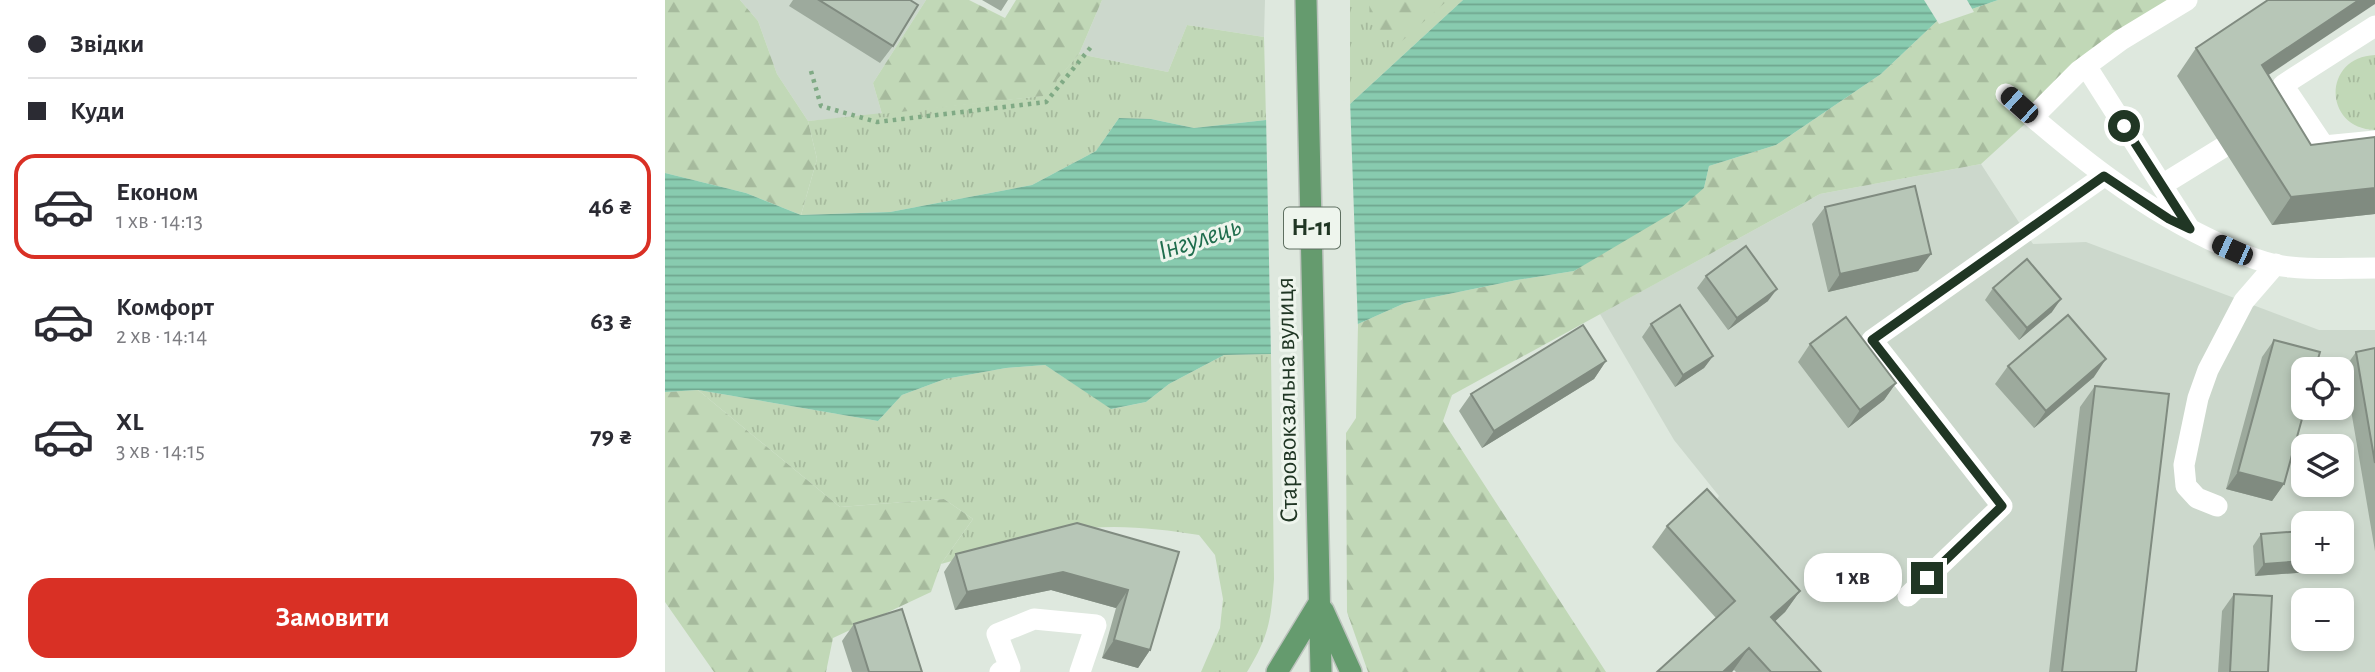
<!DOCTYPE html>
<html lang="uk">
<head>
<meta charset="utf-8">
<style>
  :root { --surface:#fff; --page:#f2f2f3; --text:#2b2b33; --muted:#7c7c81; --line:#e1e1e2; --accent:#d93025 }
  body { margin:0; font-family:"Alegreya Sans",sans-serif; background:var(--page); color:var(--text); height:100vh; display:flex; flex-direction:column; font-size:26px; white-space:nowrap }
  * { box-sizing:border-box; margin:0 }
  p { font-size:23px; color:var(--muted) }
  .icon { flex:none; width:38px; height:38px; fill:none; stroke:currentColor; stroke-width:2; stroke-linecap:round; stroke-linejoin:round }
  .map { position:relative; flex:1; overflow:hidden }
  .drawer { display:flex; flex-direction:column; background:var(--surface); width:665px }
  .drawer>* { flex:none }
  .hud { display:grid; align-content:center; height:154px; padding:0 28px; background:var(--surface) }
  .tools { position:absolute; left:1626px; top:357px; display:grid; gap:14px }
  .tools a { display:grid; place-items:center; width:63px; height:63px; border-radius:14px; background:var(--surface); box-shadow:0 4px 10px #0003; font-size:35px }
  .end { position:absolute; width:32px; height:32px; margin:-16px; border:9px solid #203624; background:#fff; box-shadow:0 0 0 4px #fff }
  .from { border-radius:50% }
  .bubble { position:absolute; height:49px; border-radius:21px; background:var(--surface); box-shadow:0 4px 10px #0003; font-size:23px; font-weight:700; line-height:49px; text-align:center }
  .car { position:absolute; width:21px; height:42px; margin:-21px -10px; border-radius:9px; box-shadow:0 0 5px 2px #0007; background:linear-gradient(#222 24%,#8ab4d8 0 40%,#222 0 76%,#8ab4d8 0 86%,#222 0) }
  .hud b { display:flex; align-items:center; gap:24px; height:66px; font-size:26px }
  .hud b+b { border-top:2px solid var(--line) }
  .hud i { width:18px; height:18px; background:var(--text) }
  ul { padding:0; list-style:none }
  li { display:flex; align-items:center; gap:21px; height:105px; margin:0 14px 10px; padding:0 14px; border:4px solid transparent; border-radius:21px }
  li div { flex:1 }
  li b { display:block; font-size:26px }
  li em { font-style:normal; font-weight:700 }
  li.active { border-color:var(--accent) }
  li>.icon { width:63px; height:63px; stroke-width:1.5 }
  .button { display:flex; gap:14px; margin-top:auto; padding:14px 28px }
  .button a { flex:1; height:80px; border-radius:21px; background:var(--accent); color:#fff; font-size:28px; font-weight:700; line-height:80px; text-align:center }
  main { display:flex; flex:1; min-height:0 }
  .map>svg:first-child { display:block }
</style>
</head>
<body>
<main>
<section class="drawer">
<div class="hud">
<b><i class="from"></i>Звідки</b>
<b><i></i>Куди</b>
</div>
<ul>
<li class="active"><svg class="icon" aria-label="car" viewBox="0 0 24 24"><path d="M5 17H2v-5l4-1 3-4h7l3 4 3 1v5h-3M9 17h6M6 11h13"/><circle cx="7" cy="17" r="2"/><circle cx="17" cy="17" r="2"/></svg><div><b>Економ</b><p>1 хв · 14:13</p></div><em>46 ₴</em></li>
<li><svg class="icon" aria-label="car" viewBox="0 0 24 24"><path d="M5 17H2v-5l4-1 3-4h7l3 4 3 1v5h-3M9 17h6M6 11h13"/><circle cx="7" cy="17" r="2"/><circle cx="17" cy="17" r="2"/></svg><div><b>Комфорт</b><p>2 хв · 14:14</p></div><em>63 ₴</em></li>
<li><svg class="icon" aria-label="car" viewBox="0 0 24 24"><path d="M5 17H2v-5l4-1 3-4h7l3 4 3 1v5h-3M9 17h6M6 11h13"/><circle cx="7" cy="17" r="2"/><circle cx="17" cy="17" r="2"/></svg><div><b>XL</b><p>3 хв · 14:15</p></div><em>79 ₴</em></li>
</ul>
<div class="button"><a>Замовити</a></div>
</section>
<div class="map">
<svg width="1710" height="672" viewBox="0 0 1710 672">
  <defs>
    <pattern id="grass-tufts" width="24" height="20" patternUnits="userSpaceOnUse" patternTransform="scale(1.75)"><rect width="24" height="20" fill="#c1d8b7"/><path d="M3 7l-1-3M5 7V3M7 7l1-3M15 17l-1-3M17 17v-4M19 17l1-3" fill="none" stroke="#a6ba9d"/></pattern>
    <pattern id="forest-firs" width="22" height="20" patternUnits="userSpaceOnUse" patternTransform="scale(1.75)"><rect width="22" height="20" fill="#c1d8b7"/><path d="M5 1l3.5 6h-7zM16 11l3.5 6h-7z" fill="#a6ba9d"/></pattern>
    <pattern id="water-rules" width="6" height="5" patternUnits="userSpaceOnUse" patternTransform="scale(1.75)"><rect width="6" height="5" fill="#88cbaf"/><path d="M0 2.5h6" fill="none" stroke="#6fa68e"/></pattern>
  </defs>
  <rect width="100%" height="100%" fill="#dee8de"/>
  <path fill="#ccd8cc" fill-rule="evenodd" d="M 75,0 L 261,0 L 208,83 L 217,114 L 143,121 L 112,74 L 93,21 Z
    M 437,0 L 600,0 L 599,37 L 522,25 L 503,72 L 414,54 Z
    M 1316,164 L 1368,244 L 1421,242 L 1654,330 L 1710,330 L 1710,672 L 1121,672 L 1037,522 L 1054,496 L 1009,440 L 935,314 L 1155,194 ZM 1638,369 L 1676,369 L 1676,408 L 1638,408 ZM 1638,446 L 1676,446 L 1676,485 L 1638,485 ZM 1638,523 L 1676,523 L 1676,562 L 1638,562 ZM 1638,600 L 1676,600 L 1676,639 L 1638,639 Z"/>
  <path fill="url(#grass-tufts)" d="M 685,0 L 798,0 L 685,104 Z
    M 522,25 L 599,37 L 601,120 L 529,128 L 486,119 L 454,118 L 431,151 L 367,185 L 225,212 L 136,215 L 152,159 L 143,121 L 377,96 L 414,54 L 503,72 Z
    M 1710,55 L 1710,130 C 1658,129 1657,57 1710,55 Z
    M 606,354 L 609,579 C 606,620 604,636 582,672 L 536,672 L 555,628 L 558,599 L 550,555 L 534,535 C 491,528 444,523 401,531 C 359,539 317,553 276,564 L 308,519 L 279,499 L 175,507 L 33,390 L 213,421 L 237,395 L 280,379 L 341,368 L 380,365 L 447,409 L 481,402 L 504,384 L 559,355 Z"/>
  <path fill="url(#forest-firs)" d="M 0,0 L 75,0 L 93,21 L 112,74 L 143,121 L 152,159 L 136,215 L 81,193 L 0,173 Z
    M 261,0 L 304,0 L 340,18 L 351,0 L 437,0 L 414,54 L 378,96 L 217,114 L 208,83 Z
    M 704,0 L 783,0 L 736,42 L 705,24 Z
    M 1333,0 L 1522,0 L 1384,102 L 1316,164 L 1155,194 L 787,395 L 778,421 L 941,672 L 703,672 L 682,612 L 681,433 L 691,418 L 693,324 L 740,303 L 852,280 L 909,271 L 1039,188 L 1044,166 L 1111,145 L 1216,74 L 1272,21 Z
    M 33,390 L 175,507 L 279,499 L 308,519 L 276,564 L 266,592 L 168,638 L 161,672 L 49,672 L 0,602 L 0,392 Z"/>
  <path fill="url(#water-rules)" d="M 798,0 L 1333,0 L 1272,21 L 1216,74 L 1111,145 L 1044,166 L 1039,188 L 1017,207 L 909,271 L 852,280 L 740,303 L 693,324 L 663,342 L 633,345 L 606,354 L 559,355 L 504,384 L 481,402 L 446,409 L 380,365 L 341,368 L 280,379 L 237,395 L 213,421 L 33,390 L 0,392 L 0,173 L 81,193 L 136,215 L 225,212 L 367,185 L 431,151 L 454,118 L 486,119 L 529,128 L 601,120 L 685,104 Z"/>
  <path fill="#dee8de" d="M 1259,0 L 1302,0 L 1309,12 L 1274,24 Z
    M 685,99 L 693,328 L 664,345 L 634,348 L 606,357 L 601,116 Z"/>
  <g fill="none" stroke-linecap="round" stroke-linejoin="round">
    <g stroke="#bcc3bd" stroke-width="24">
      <path id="major" d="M 641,0 L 656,672
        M 658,610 L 686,672
        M 612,672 L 654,603"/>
    </g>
    <path stroke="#80aa85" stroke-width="4.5" stroke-dasharray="3.5 5" stroke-linecap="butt" d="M 146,71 L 156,106 L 212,122 L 381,102 L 426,47"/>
    <path stroke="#fff" stroke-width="21" d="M 1710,26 L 1618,85 L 1659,146 L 1710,141
      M 1421,66 L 1524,228
      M 1341,94 C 1408,153 1476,209 1559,246 C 1579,255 1602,265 1625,267 C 1653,270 1682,268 1710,268
      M 1368,117 L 1414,71 L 1456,40 L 1522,0
      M 1497,185 L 1557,148
      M 1552,506 L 1532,498 L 1521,486 L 1519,465 L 1533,398 L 1543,370 L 1579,301 L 1611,264
      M 1243,596 L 1337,506 L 1207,340 L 1439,176
      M 335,672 L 345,668 L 332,634 L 369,619 L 431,625 L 415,672"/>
    <use href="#major" stroke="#659b6e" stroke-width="21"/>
  </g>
  <path fill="#9daa9d" d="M 128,0 L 245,0 L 228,46 L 215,63 L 124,6 Z
    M 317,0 L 343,0 L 336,11 Z
    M 1531,48 L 1604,75 L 1646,145 L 1710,137 L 1710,214 L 1607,225 L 1512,76 Z
    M 1160,207 L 1266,254 L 1253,271 L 1163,292 L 1147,224 Z
    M 1041,276 L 1103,301 L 1063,330 L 1032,288 Z
    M 1328,288 L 1387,312 L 1354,340 L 1320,300 Z
    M 986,324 L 1048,356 L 1039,368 L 1010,387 L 977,337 Z
    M 1609,340 L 1619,484 L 1607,501 L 1561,489 L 1597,357 Z
    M 1145,344 L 1231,383 L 1219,400 L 1183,428 L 1133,362 Z
    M 1710,348 L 1710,551 L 1679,369 L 1691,352 Z
    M 941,361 L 929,379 L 817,448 L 794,411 L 806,394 Z
    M 1343,366 L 1429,377 L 1369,428 L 1330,384 Z
    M 1430,386 L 1471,672 L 1384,672 L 1415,407 Z
    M 1002,526 L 1135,591 L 1120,612 L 1110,621 L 1156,672 L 1071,672 L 1069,670 L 1067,672 L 992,672 L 1051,618 L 987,547 Z
    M 1596,534 L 1681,558 L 1672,570 L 1590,576 L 1588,546 Z
    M 514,552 L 485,650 L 473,668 L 437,658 L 451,608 L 386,590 L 290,610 L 279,572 L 291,554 Z
    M 1569,594 L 1603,672 L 1553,672 L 1557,611 Z
    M 189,624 L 257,672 L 187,672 L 177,641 Z"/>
  <path fill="#808b80" d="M 1694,0 L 1710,0 L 1710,4 L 1578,92 L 1597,65 Z
    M 1710,188 L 1710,214 L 1607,225 L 1626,197 Z
    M 1266,254 L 1253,271 L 1163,292 L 1175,274 Z
    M 1112,289 L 1103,301 L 1063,330 L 1072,318 Z
    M 1396,299 L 1387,312 L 1354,340 L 1362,328 Z
    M 1048,356 L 1039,368 L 1010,387 L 1018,375 Z
    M 1441,359 L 1429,377 L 1369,428 L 1381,411 Z
    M 941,361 L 929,379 L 817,448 L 829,431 Z
    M 1231,383 L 1219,400 L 1183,428 L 1195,410 Z
    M 1573,472 L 1619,484 L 1607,501 L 1561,489 Z
    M 1676,558 L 1681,558 L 1672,570 L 1590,576 L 1599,564 L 1638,562 L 1676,562 Z
    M 398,572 L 463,590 L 451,608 L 386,590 L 290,610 L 302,592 Z
    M 1135,591 L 1120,612 L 1091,639 L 1106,617 Z
    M 449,640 L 485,650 L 473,668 L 437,658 Z
    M 1084,648 L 1067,672 L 1058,672 Z"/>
  <path fill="#b7c6b7" stroke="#808b80" stroke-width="2" d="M 154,0 L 245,0 L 253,5 L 228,46 Z
    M 1603,0 L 1694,0 L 1597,65 L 1646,145 L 1710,137 L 1710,188 L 1626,197 L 1531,48 Z
    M 1250,186 L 1266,254 L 1175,274 L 1160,207 Z
    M 1081,246 L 1112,289 L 1072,318 L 1041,276 Z
    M 1362,259 L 1396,299 L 1362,328 L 1328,288 Z
    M 1015,305 L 1048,356 L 1018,375 L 986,324 Z
    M 1403,315 L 1441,359 L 1381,411 L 1343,366 Z
    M 1181,317 L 1231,383 L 1195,410 L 1145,344 Z
    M 918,325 L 941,361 L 829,431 L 806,394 Z
    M 1609,340 L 1655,352 L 1650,369 L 1638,369 L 1638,408 L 1640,408 L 1619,484 L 1573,472 Z
    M 1710,348 L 1710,463 L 1691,352 Z
    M 1430,386 L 1504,394 L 1471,672 L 1397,672 Z
    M 1042,489 L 1135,591 L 1106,617 L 1156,672 L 1106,672 L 1084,648 L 1058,672 L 992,672 L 1070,601 L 1002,526 Z
    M 412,523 L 514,552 L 485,650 L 449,640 L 463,590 L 398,572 L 302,592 L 291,554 Z
    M 1676,528 L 1678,528 L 1681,558 L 1676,558 Z
    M 1638,531 L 1638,561 L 1599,564 L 1596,534 Z
    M 1569,594 L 1607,596 L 1603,672 L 1565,672 Z
    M 237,609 L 257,672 L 204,672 L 189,624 Z"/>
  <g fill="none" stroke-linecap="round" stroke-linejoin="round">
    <path stroke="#203624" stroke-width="9" d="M 1262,578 L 1337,506 L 1207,340 L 1439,176 L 1504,219 L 1525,229 L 1459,126"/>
  </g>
  <g text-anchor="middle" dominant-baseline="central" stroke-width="6" stroke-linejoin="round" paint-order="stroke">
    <rect fill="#eef5ed" stroke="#5e6f60" stroke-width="2" x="619" y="207.5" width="56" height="41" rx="5"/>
    <g font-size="24" font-weight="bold" fill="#203624">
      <text x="647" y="228">Н-11</text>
    </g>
    <g font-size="26" fill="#203624" stroke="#eef5ed">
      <text transform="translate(622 400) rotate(-91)">Старовокзальна вулиця</text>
    </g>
    <g font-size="28" font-style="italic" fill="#1f6d4d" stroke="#eef5ed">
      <text transform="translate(535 239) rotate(-18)">Інгулець</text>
    </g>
  </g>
</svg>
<div class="tools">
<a><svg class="icon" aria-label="locate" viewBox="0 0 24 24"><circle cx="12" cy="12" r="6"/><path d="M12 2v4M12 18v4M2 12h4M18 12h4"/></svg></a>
<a><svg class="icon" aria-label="layers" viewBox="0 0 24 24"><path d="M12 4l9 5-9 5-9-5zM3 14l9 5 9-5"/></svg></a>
<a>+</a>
<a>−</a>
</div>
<i class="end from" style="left:1459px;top:126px"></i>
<i class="end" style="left:1262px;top:578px"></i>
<div class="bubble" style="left:1139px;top:553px;width:98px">1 хв</div>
<i class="car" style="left:1354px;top:105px;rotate:312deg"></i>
<i class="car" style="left:1567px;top:250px;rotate:294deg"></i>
</div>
</main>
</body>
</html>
